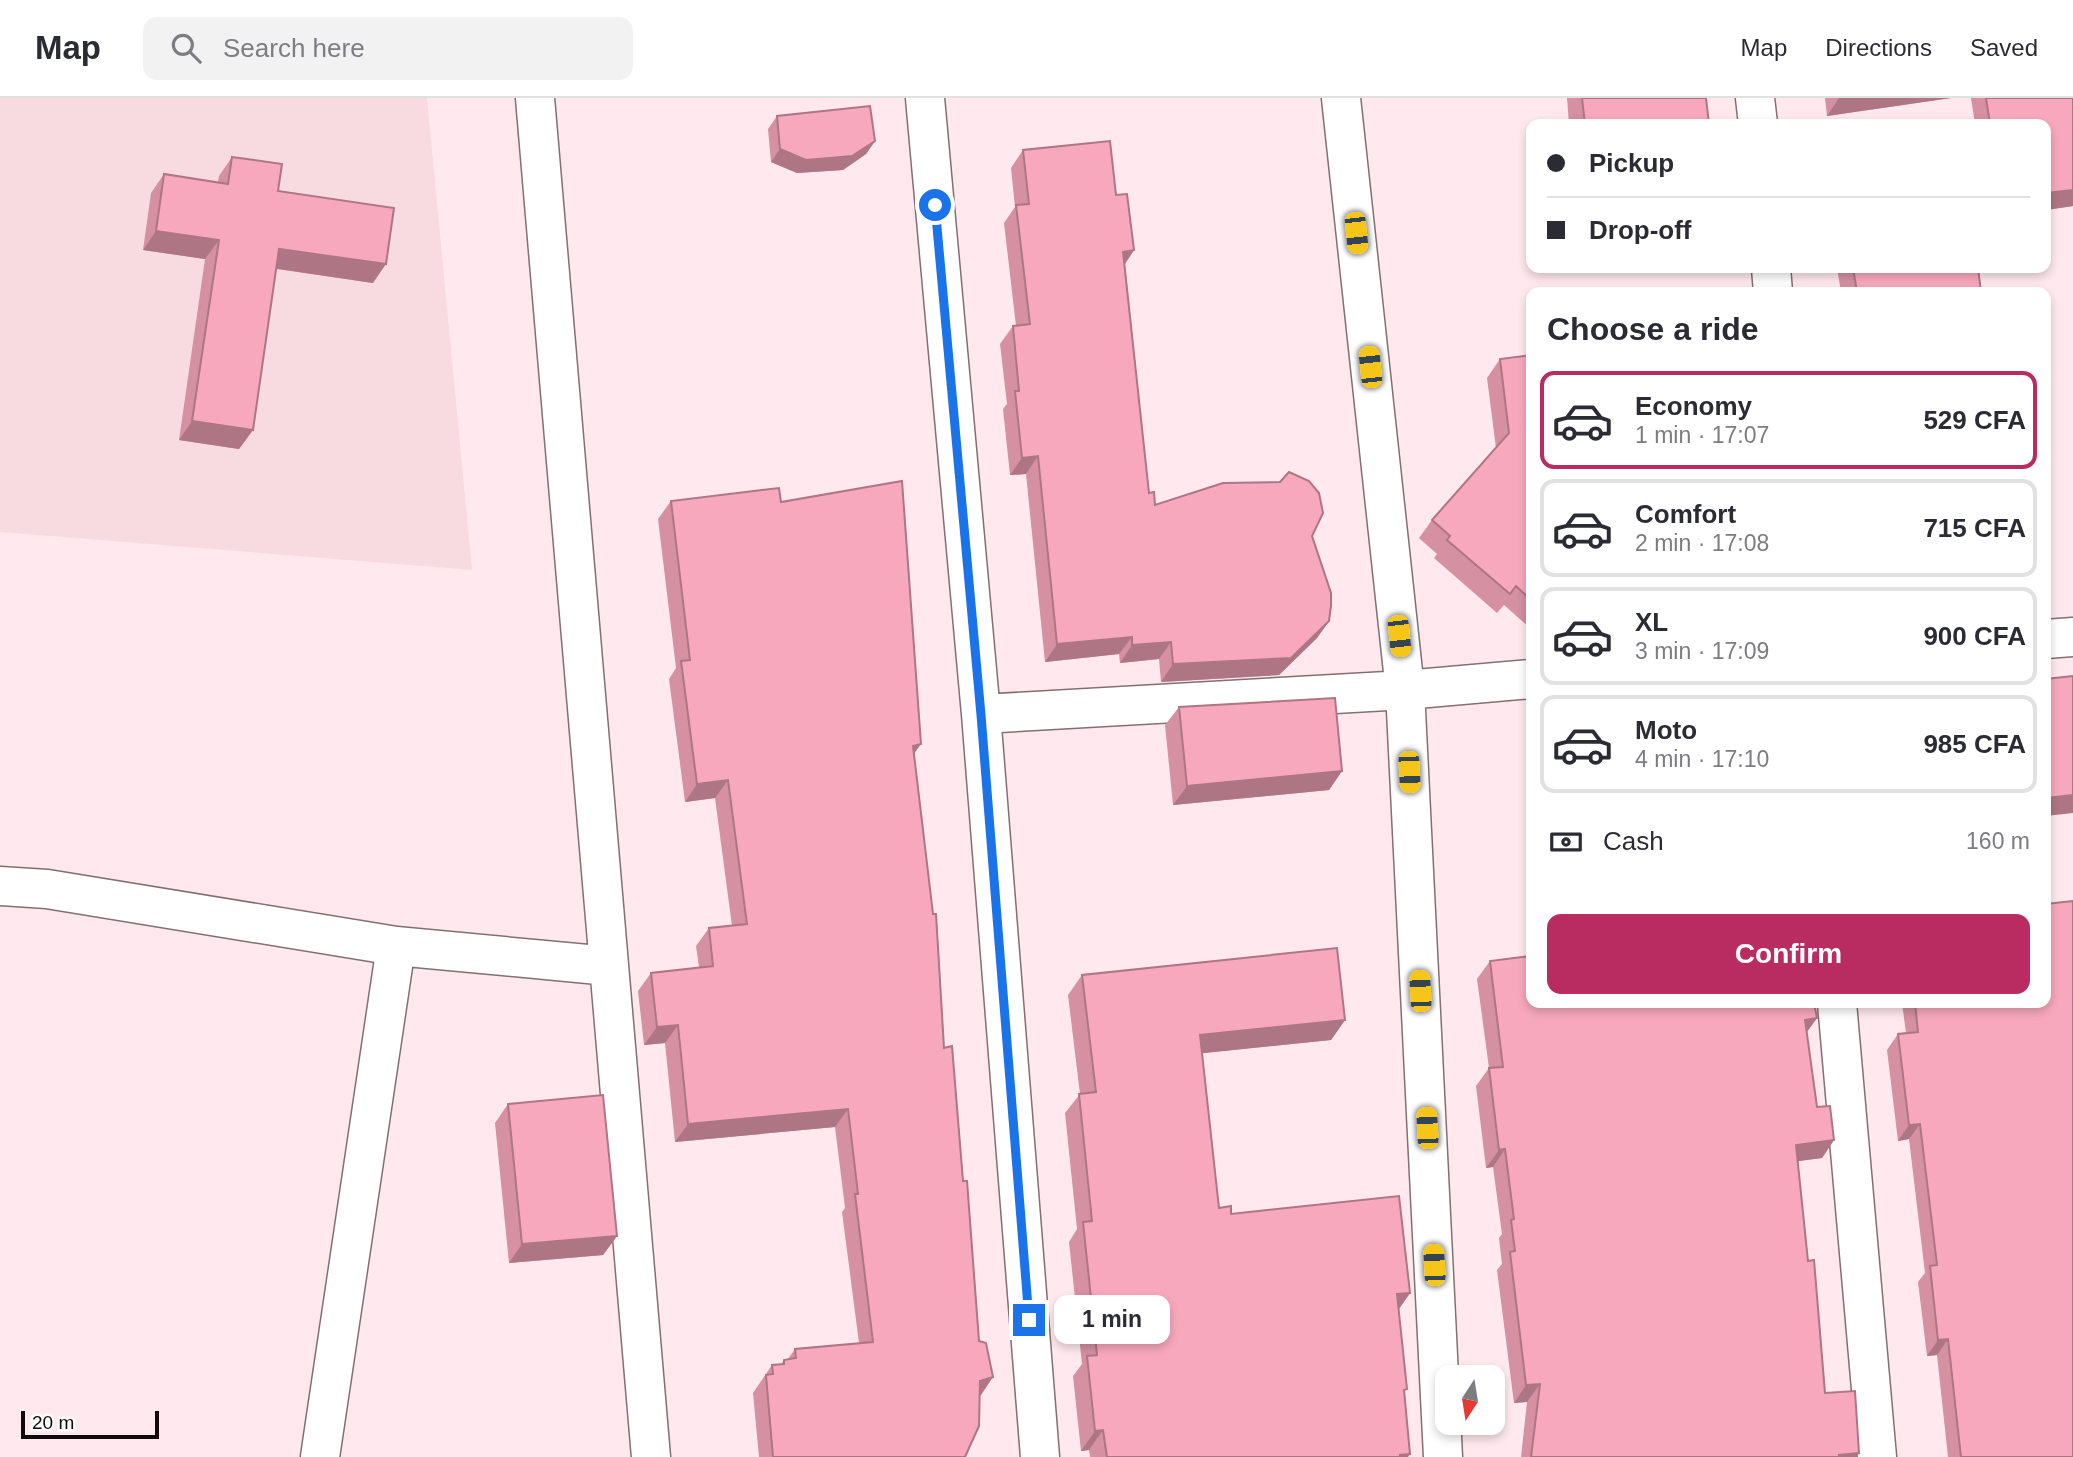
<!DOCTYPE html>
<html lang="en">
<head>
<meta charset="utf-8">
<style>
  :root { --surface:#fff; --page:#f2f2f3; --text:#2b2b33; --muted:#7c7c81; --line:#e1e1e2; --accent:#b82c62 }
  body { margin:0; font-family:Helvetica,sans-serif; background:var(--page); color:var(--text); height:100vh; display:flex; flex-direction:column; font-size:26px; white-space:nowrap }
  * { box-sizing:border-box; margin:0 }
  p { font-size:23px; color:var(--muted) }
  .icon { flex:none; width:38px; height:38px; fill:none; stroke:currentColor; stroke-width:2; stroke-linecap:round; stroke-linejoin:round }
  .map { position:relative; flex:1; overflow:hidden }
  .side { position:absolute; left:1526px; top:189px; width:525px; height:721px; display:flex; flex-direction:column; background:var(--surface); border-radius:14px; box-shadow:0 4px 10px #0003 }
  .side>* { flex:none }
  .guide { position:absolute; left:1526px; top:21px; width:525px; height:154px; border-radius:14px; box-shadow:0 4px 10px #0003; display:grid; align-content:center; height:154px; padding:0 21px; background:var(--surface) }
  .needle { width:46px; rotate:192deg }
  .buttons { position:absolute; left:1435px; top:1267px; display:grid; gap:14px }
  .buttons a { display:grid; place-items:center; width:70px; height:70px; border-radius:14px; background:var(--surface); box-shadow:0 4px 10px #0003; font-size:35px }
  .scale { position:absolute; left:21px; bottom:18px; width:138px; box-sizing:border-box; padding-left:7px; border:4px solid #110a0c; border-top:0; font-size:19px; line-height:24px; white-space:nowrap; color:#110a0c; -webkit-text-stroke:5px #fdfdfd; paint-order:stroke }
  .end { position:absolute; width:32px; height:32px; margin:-16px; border:9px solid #1a73e8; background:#fff; box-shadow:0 0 0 4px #fff }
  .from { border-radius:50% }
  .bubble { position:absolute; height:49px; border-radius:14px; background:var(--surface); box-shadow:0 4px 10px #0003; font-size:23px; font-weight:600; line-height:49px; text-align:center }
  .car { position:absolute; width:21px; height:42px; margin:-21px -10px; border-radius:9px; box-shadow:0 0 5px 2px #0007; background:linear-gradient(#f5c518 24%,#345 0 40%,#f5c518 0 76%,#345 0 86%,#f5c518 0) }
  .guide b { display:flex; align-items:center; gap:24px; height:66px; font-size:26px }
  .guide b+b { border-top:2px solid var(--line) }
  .guide i { width:18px; height:18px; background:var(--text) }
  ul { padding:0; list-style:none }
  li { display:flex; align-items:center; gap:21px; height:98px; margin:0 14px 10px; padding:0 7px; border:4px solid var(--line); border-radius:14px }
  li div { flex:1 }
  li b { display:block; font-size:26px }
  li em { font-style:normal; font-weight:600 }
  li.selected { border-color:var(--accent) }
  li>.icon { width:63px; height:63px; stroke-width:1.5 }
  h2 { padding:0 21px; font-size:32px; line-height:84px }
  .pay { display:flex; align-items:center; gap:18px; height:77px; padding:0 21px; font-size:26px }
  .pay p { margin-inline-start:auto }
  .action { display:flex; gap:14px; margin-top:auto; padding:14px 21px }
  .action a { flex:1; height:80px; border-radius:14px; background:var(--accent); color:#fff; font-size:28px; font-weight:600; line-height:80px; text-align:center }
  header { display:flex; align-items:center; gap:42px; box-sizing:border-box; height:98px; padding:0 35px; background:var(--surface); border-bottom:2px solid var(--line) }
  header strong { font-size:33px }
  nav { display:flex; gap:38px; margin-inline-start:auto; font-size:24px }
  .search { width:490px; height:63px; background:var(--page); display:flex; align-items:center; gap:18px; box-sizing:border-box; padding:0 24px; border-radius:14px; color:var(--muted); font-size:26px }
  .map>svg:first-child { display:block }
</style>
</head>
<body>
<header>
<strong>Map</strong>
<div class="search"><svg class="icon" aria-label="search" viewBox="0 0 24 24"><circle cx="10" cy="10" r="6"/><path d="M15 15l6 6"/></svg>Search here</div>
<nav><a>Map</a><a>Directions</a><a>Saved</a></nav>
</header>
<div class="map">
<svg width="2073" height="1359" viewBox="0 0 2073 1359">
  <rect width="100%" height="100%" fill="#ffe9ee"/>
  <path fill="#f8dbe1" d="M 0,0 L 427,0 L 472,472 L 0,434 Z"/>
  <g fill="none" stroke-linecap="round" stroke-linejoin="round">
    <g stroke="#826f73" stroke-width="41">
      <path id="minor" d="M 535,0 L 651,1359
        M 925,0 L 981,616 L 1040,1359
        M 1341,0 L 1405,592 L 1443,1359
        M 1755,0 L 1758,26
        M 1771,170 L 1773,194
        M 2046,541 L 2073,539
        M 981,616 L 1405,592 L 1531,581
        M 0,788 L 47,791 L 396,848 L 609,868
        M 1837,905 L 1877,1359
        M 320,1359 L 396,848"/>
    </g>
    <use href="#minor" stroke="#fff" stroke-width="38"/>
  </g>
  <path fill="#d590a2" d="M 1567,0 L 1706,0 L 1709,26 L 1569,26 Z
    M 1825,0 L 1951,0 L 1827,18 Z
    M 1971,0 L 2073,0 L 2073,108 L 2046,112 L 2046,26 L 1975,26 Z
    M 777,18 L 875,43 L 866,56 L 843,72 L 797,75 L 771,64 L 768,31 Z
    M 1023,52 L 1116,97 L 1134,152 L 1125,166 L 1149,395 L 1155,407 L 1312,438 L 1329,523 L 1317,540 L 1279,577 L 1161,584 L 1159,561 L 1120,565 L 1119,556 L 1045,564 L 1026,376 L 1010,377 L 1003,311 L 1007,306 L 1000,246 L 1013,228 L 1016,228 L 1004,125 L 1015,109 L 1011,70 Z
    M 232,59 L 278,93 L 373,185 L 276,171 L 253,332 L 239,351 L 179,342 L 205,161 L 143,152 L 151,95 L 164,76 L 218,84 L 219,78 Z
    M 1837,170 L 1978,170 L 1981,194 L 1841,194 Z
    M 1531,257 L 1531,528 L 1530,530 L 1504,507 L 1497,515 L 1434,460 L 1437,456 L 1419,440 L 1432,422 L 1496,350 L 1487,280 L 1500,261 Z
    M 671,403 L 781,404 L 914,656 L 944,950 L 981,1297 L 980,1297 L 965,1359 L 759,1359 L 753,1295 L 772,1267 L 781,1266 L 784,1262 L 788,1261 L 795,1251 L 859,1245 L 842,1114 L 845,1110 L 835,1029 L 675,1044 L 665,945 L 644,947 L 638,893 L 651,875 L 699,869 L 696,848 L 709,830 L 732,828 L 715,700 L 685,704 L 669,581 L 676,570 L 658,421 Z
    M 1179,609 L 1342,673 L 1329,692 L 1173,707 L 1165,627 Z
    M 1490,863 L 1817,920 L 1806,935 L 1817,1009 L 1834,1042 L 1822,1060 L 1798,1063 L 1808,1163 L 1825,1295 L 1857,1359 L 1521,1359 L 1527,1304 L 1514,1305 L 1497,1172 L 1502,1166 L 1499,1140 L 1502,1136 L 1493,1069 L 1486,1070 L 1476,988 L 1489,970 L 1477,881 Z
    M 1082,877 L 1345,922 L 1331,942 L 1202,955 L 1219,1110 L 1410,1195 L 1399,1211 L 1408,1359 L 1090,1359 L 1089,1352 L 1081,1353 L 1073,1278 L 1082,1266 L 1069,1144 L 1077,1131 L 1065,1015 L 1080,996 L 1068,897 Z
    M 1902,905 L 2046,905 L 2073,1359 L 1948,1359 L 1937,1257 L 1927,1258 L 1918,1184 L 1925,1175 L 1909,1041 L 1898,1043 L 1887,952 L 1898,936 L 1906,935 Z
    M 508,1006 L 617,1138 L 603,1157 L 509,1165 L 495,1025 Z"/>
  <path fill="#ae7684" d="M 1839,0 L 1951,0 L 1827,18 Z
    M 875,43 L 866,56 L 843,72 L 797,75 L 771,64 L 780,51 Z
    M 2073,92 L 2073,108 L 2046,112 L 2046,95 Z
    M 156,133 L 219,142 L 205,161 L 143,152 Z
    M 279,151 L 386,166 L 373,185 L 266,169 Z
    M 1134,152 L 1122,170 L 1123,154 Z
    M 192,323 L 253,332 L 239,351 L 179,342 Z
    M 1038,358 L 1026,376 L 1010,377 L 1022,360 Z
    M 1329,523 L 1317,540 L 1279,577 L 1161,584 L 1173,566 Z
    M 1132,539 L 1119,556 L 1045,564 L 1057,546 Z
    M 1171,544 L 1159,561 L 1120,565 L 1132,547 Z
    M 921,646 L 908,664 L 913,648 Z
    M 1342,673 L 1329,692 L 1173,707 L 1187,688 Z
    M 728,682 L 715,700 L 685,704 L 697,686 Z
    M 2073,697 L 2073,715 L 2046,718 L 2046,700 Z
    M 1817,920 L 1804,938 L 1805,922 Z
    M 1345,922 L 1331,942 L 1186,957 L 1200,937 Z
    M 678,927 L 665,945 L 644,947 L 657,929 Z
    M 848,1011 L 835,1029 L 675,1044 L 688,1026 Z
    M 1920,1026 L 1909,1041 L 1898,1043 L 1909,1027 Z
    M 1834,1042 L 1822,1060 L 1784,1065 L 1796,1047 Z
    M 1505,1051 L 1493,1069 L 1486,1070 L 1499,1052 Z
    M 617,1138 L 603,1157 L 509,1165 L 522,1146 Z
    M 1410,1195 L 1396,1215 L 1397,1196 Z
    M 1948,1241 L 1937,1257 L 1927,1258 L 1938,1242 Z
    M 993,1279 L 981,1297 L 967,1301 L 980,1283 Z
    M 1540,1286 L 1527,1304 L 1514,1305 L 1526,1287 Z
    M 1103,1332 L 1089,1352 L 1081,1353 L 1095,1333 Z
    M 1859,1355 L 1857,1359 L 1838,1359 L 1839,1357 Z
    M 1410,1356 L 1408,1359 L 1399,1359 L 1400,1357 Z"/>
  <path fill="#f8a8bc" stroke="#ae7684" stroke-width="2" d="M 1582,0 L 1706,0 L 1709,26 L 1585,26 Z
    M 1986,0 L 2073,0 L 2073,92 L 2046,95 L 2046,26 L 1990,26 Z
    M 870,8 L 875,43 L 852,58 L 806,62 L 780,51 L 777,18 Z
    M 1110,43 L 1116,97 L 1127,96 L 1134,152 L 1123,154 L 1149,395 L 1154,394 L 1155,407 L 1223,385 L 1280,384 L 1289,374 L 1309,383 L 1319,395 L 1323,415 L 1312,438 L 1331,495 L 1331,508 L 1329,523 L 1291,560 L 1173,566 L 1171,544 L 1132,547 L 1132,539 L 1057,546 L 1038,358 L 1022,360 L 1015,293 L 1019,293 L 1013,228 L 1030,226 L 1016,107 L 1029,106 L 1023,52 Z
    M 232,59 L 282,66 L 278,93 L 394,110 L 386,166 L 279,151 L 253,332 L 192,323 L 219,142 L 156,133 L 164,76 L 228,86 Z
    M 1853,170 L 1978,170 L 1981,194 L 1857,194 Z
    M 1531,257 L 1531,502 L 1516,488 L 1510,496 L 1447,442 L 1450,438 L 1432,422 L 1509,335 L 1500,261 Z
    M 902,383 L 921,646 L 913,648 L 933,816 L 936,816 L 944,950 L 952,948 L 963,1083 L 967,1083 L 979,1243 L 986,1245 L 993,1279 L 980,1283 L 979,1328 L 965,1359 L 773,1359 L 766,1277 L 773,1276 L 772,1267 L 784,1266 L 784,1262 L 796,1260 L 795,1251 L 873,1244 L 855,1096 L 858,1096 L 848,1011 L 688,1026 L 678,927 L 657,929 L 651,875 L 713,868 L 709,830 L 747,826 L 728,682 L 697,686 L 681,563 L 690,562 L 671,403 L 779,390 L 781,404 Z
    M 2073,578 L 2073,697 L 2046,700 L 2046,581 Z
    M 1335,600 L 1342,673 L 1187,688 L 1179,609 Z
    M 2073,803 L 2073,1359 L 1961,1359 L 1948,1241 L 1938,1242 L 1930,1168 L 1937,1167 L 1920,1026 L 1909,1027 L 1898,936 L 1918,934 L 1915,905 L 2046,905 L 2046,806 Z
    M 1337,850 L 1345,922 L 1200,937 L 1219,1110 L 1231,1108 L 1231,1116 L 1399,1098 L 1410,1195 L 1397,1196 L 1407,1291 L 1404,1292 L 1410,1356 L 1400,1357 L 1400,1359 L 1107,1359 L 1103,1332 L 1095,1333 L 1087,1258 L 1097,1257 L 1083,1124 L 1092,1123 L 1079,996 L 1096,994 L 1082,877 Z
    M 1531,858 L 1531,905 L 1814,905 L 1817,920 L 1805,922 L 1817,1009 L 1830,1008 L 1834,1042 L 1796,1047 L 1808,1163 L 1814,1162 L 1825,1295 L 1855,1293 L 1859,1355 L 1839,1357 L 1839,1359 L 1531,1359 L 1540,1286 L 1526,1287 L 1510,1154 L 1515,1153 L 1511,1122 L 1514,1121 L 1505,1051 L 1499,1052 L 1489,970 L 1503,969 L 1490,863 Z
    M 603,997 L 617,1138 L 522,1146 L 508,1006 Z"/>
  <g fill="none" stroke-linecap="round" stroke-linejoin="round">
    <path stroke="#1a73e8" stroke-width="9" d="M 935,107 L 981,617 L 1029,1222"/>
  </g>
</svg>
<div class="buttons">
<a><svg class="needle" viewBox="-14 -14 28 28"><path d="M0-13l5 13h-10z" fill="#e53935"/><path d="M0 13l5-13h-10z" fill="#7c7c81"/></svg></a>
</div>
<div class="scale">20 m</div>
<i class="end from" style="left:935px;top:107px"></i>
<i class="end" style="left:1029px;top:1222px"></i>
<div class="bubble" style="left:1054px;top:1197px;width:116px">1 min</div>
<i class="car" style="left:1356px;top:135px;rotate:174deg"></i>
<i class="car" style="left:1370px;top:269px;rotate:354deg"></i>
<i class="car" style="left:1399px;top:538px;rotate:174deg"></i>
<i class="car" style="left:1409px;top:674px;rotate:177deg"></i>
<i class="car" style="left:1420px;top:893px;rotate:357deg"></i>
<i class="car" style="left:1427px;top:1030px;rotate:357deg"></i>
<i class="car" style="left:1434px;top:1167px;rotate:357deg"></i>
<div class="guide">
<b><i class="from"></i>Pickup</b>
<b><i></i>Drop-off</b>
</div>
<section class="side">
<h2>Choose a ride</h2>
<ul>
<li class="selected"><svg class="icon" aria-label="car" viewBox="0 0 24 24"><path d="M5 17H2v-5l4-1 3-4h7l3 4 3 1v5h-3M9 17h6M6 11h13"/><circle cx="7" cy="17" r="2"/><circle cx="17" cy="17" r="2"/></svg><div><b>Economy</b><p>1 min · 17:07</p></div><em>529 CFA</em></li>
<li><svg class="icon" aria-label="car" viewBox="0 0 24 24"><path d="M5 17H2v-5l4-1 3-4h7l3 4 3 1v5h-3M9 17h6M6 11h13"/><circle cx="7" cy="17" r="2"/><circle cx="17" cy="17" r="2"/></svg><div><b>Comfort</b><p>2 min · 17:08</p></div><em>715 CFA</em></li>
<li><svg class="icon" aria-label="car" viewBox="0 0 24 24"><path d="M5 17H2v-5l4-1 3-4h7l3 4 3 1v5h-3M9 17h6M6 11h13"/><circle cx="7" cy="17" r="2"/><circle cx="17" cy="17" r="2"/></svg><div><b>XL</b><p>3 min · 17:09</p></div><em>900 CFA</em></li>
<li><svg class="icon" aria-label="car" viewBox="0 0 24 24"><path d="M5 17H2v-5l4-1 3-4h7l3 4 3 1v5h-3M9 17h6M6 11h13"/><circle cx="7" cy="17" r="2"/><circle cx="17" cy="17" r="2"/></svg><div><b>Moto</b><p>4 min · 17:10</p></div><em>985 CFA</em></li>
</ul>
<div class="pay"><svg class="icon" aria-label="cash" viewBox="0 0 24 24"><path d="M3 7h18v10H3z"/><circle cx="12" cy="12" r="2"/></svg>Cash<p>160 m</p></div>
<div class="action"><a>Confirm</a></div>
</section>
</div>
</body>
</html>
